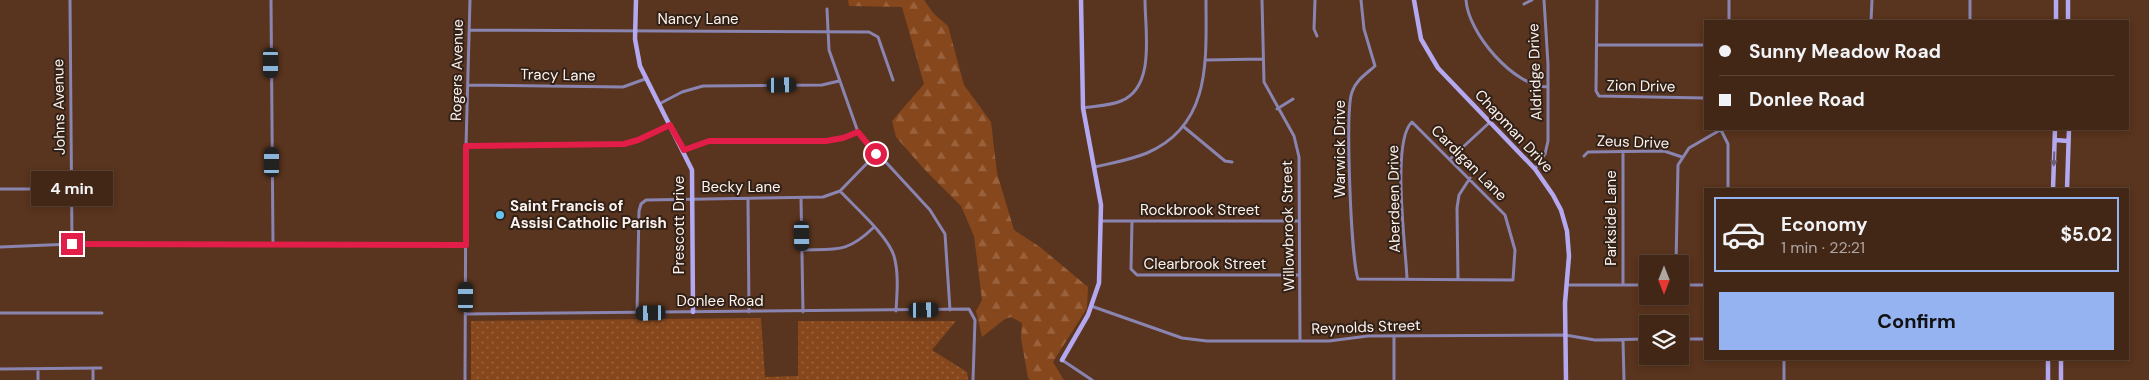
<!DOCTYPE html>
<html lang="en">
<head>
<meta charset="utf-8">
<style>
  :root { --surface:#432716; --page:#4d3323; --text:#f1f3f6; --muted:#afa5a1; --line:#5b4435; --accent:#95b2f1 }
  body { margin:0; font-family:"DM Sans",sans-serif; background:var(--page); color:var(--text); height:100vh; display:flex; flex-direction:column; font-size:19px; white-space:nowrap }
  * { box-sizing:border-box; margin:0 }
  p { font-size:16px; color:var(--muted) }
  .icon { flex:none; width:28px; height:28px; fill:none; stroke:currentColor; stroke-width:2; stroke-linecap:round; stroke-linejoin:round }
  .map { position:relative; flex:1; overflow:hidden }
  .side { position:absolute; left:1704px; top:188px; width:425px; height:172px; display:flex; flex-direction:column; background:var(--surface); border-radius:0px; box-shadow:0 2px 8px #0003,0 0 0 1px var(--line) }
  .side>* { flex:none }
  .guide { position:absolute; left:1704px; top:20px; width:425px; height:110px; border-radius:0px; box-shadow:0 2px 8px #0003,0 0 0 1px var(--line); display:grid; align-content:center; height:110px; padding:0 15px; background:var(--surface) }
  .needle { width:32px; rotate:180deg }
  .tools { position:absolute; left:1639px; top:255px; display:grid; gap:10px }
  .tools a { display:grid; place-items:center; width:50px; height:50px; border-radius:0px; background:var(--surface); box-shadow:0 2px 8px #0003,0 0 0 1px var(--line); font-size:25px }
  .end { position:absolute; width:22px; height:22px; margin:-11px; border:6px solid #e11d48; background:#fff; box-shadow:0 0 0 2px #fff }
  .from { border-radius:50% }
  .bubble { position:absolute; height:35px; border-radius:0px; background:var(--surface); box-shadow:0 2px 8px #0003,0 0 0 1px var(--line); font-size:16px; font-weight:700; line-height:35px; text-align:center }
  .car { position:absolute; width:15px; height:30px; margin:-15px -8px; border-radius:6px; box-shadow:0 0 4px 1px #0007; background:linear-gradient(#222 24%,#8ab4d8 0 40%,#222 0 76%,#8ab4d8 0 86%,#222 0) }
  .guide b { display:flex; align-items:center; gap:18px; height:48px; font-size:19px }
  .guide b+b { border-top:1px solid var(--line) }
  .guide i { width:12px; height:12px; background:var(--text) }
  ul { padding:9px 0 0; list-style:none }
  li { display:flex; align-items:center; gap:15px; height:75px; margin:0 10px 8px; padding:0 5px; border:2px solid var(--line); border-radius:0px }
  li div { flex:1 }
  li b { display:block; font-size:19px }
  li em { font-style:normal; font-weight:700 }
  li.selected { border-color:var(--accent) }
  li>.icon { width:45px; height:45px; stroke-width:1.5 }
  .action { display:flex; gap:10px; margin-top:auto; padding:10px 15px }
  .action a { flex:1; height:58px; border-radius:0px; background:var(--accent); color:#111; font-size:20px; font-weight:700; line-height:58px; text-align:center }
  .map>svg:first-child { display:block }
</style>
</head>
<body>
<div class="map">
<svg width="2149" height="380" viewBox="0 0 2149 380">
  <defs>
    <pattern id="grass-dots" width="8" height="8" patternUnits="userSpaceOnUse" patternTransform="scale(1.25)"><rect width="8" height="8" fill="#87471c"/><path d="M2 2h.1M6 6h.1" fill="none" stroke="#99623d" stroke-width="1.8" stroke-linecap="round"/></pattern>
    <pattern id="forest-firs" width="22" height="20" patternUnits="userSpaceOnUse" patternTransform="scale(1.25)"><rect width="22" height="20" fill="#87471c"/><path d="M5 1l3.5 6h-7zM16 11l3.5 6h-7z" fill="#99623d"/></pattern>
  </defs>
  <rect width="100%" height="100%" fill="#59341e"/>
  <path fill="url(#grass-dots)" d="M 761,318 L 765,377 L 798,376 L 798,321 L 956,321 L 932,350 L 967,372 L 968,380 L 471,380 L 471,321 Z"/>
  <path fill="url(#forest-firs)" d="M 848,0 L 924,0 L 934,14 L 948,26 L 964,85 L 991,122 L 997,173 L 1014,230 L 1040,247 L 1088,287 L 1087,308 L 1053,362 L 1064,380 L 1030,380 L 1028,378 L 1021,338 L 1022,323 L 1011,317 L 1005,319 L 982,337 L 976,311 L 982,300 L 974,236 L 961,206 L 924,169 L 896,137 L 892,121 L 924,84 L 902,7 L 849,6 Z"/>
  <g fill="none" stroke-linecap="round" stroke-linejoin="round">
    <path stroke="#8a84b0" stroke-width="3" d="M 70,0 L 72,244
      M 271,0 L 273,244
      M 1262,0 L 1264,82 L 1294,136 L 1299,157 L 1300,341
      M 1315,0 L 1314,29 L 1317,36
      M 1361,0 L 1364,29 L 1375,66 C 1366,74 1356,80 1352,92 C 1345,110 1351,259 1358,279 L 1513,280 L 1515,250 L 1505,215 L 1412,122 C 1391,141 1406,248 1407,279
      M 1466,0 C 1468,33 1514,87 1548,87
      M 1597,0 L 1596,91 L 1599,96 L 1705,98
      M 1729,0 L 1729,21
      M 1524,4 L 1532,0
      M 827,9 L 829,50 L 858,132 L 930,210 L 945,234 L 950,310
      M 1871,21 L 1872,0
      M 1970,21 L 1970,0
      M 470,30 L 869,32 L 878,37 L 893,80
      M 1597,45 L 1705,45
      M 1206,60 L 1262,59
      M 469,85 L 623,87 L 645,79
      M 659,104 L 682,92 L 703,86 L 822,85 L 839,81
      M 1083,108 C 1095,106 1109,106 1121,101 C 1156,87 1145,31 1145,0
      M 1277,109 L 1293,99
      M 1184,127 L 1225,161 L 1232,162
      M 1721,130 L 1728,144 L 1728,189
      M 466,146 L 624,144 L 638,141 L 670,125
      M 684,151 L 709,141 L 826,141 L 843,138 L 858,132
      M 1623,152 L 1623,285
      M 1584,156 L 1588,152 L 1664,151 L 1682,157
      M 1450,159 L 1489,123
      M 1095,167 C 1112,163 1130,160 1147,153 C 1212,125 1206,59 1206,0
      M 1535,169 L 1545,154 L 1548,141 L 1548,64 L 1544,0
      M 0,189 L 72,189
      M 840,191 C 855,207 888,236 894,256 C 899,274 897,293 896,311
      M 801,198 L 803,312
      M 748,199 L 749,312
      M 1101,221 L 1299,221
      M 1132,221 L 1131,269 L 1137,275 L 1299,275
      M 0,247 L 72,244 L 466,245
      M 802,250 C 837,249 847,253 873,228
      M 1676,264 L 1678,165 L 1689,148 L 1722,129
      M 1458,280 L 1457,208 L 1459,195 L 1470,178
      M 1566,285 L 1648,285
      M 1680,285 L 1705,285
      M 1091,306 L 1182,338 L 1207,341 L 1329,341 L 1368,336 L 1565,335 L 1595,340 L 1648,339
      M 0,313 L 102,313
      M 637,313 L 639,211 L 641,204 L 646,200 L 823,197 L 840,191 L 876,154
      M 466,314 L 969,309 L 975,320 L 973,380
      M 1394,336 L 1394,380
      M 1680,339 L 1705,339
      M 1623,340 L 1624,380
      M 1784,359 L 1784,380
      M 1062,360 L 1092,380
      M 0,369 L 101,368
      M 38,369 L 38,380
      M 93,380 L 93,368
      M 465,380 L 466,146 L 470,0"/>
    <path stroke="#b4a9f0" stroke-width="4.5" d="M 636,0 L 635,39 L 640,66 L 692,170 L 693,312
      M 1414,0 L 1421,39 L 1438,68 L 1535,169 L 1553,195 L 1561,210 L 1567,231 L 1569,256 L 1565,303 L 1566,380
      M 2056,0 L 2056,21
      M 2068,0 L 2068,21
      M 2055,140 L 2068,141
      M 2053,189 L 2055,129
      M 2067,189 L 2069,129
      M 1062,360 L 1088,315 L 1099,283 L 1101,205 L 1083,108 L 1081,0
      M 2048,380 L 2048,359
      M 2061,380 L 2061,359"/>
  </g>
  <defs><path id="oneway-solid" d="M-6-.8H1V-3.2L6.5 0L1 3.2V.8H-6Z" transform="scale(1.25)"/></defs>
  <use fill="#6c5e79" href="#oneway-solid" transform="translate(2054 159) rotate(92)"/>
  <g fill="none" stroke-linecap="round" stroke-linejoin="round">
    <path stroke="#e11d48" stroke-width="6" d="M 72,244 L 466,245 L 466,146 L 624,144 L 638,140 L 670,125 L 684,150 L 709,141 L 826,141 L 843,138 L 858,132 L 876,154"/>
  </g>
  <circle fill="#67c4f0" stroke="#322117" stroke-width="2" cx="500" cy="215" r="5"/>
  <g text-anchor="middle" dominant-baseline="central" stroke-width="4" stroke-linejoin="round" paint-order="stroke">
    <g font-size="15" fill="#fdf3ee" stroke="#322117">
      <text x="698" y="19">Nancy Lane</text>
      <text transform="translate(457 70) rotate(-89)">Rogers Avenue</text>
      <text transform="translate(1535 72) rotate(-92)">Aldridge Drive</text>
      <text transform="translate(558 75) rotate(1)">Tracy Lane</text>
      <text transform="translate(1641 86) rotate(1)">Zion Drive</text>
      <text transform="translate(59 107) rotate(-91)">Johns Avenue</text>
      <text transform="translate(1514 131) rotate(47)">Chapman Drive</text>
      <text transform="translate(1633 142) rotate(2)">Zeus Drive</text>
      <text transform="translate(1340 149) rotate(-90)">Warwick Drive</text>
      <text transform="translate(1469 163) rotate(45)">Cardigan Lane</text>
      <text x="741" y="187">Becky Lane</text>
      <text transform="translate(1394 199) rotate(-91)">Aberdeen Drive</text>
      <text x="1200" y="210">Rockbrook Street</text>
      <text transform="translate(1611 218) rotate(-90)">Parkside Lane</text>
      <text transform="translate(679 225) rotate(-90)">Prescott Drive</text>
      <text transform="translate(1288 226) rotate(-91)">Willowbrook Street</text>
      <text x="1205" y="264">Clearbrook Street</text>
      <text x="720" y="301">Donlee Road</text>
      <text transform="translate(1366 327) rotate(-2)">Reynolds Street</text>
    </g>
    <g font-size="15" font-weight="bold" fill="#fdf3ee" stroke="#322117" text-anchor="start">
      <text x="510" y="206">Saint Francis of<tspan x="510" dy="17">Assisi Catholic Parish</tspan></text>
    </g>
  </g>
</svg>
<div class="tools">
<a><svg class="needle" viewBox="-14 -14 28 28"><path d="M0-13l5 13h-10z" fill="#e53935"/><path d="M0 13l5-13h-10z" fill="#afa5a1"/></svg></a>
<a><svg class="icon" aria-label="layers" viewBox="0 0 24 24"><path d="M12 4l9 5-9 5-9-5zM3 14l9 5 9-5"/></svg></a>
</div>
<i class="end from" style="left:876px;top:154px"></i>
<i class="end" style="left:72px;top:244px"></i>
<div class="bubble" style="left:31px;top:171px;width:82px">4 min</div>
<i class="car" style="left:271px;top:63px;rotate:180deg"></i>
<i class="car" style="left:782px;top:85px;rotate:89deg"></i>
<i class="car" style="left:272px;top:162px;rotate:0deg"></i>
<i class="car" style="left:802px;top:236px;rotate:179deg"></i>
<i class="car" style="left:466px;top:297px;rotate:0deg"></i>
<i class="car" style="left:924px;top:310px;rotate:89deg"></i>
<i class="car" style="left:651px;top:313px;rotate:269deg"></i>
<div class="guide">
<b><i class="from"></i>Sunny Meadow Road</b>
<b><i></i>Donlee Road</b>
</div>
<section class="side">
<ul>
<li class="selected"><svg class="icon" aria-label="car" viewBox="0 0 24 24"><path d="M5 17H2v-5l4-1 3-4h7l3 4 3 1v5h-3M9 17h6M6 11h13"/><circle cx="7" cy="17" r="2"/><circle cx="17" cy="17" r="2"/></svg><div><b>Economy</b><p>1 min · 22:21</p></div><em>$5.02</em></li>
</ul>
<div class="action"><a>Confirm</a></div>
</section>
</div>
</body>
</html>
